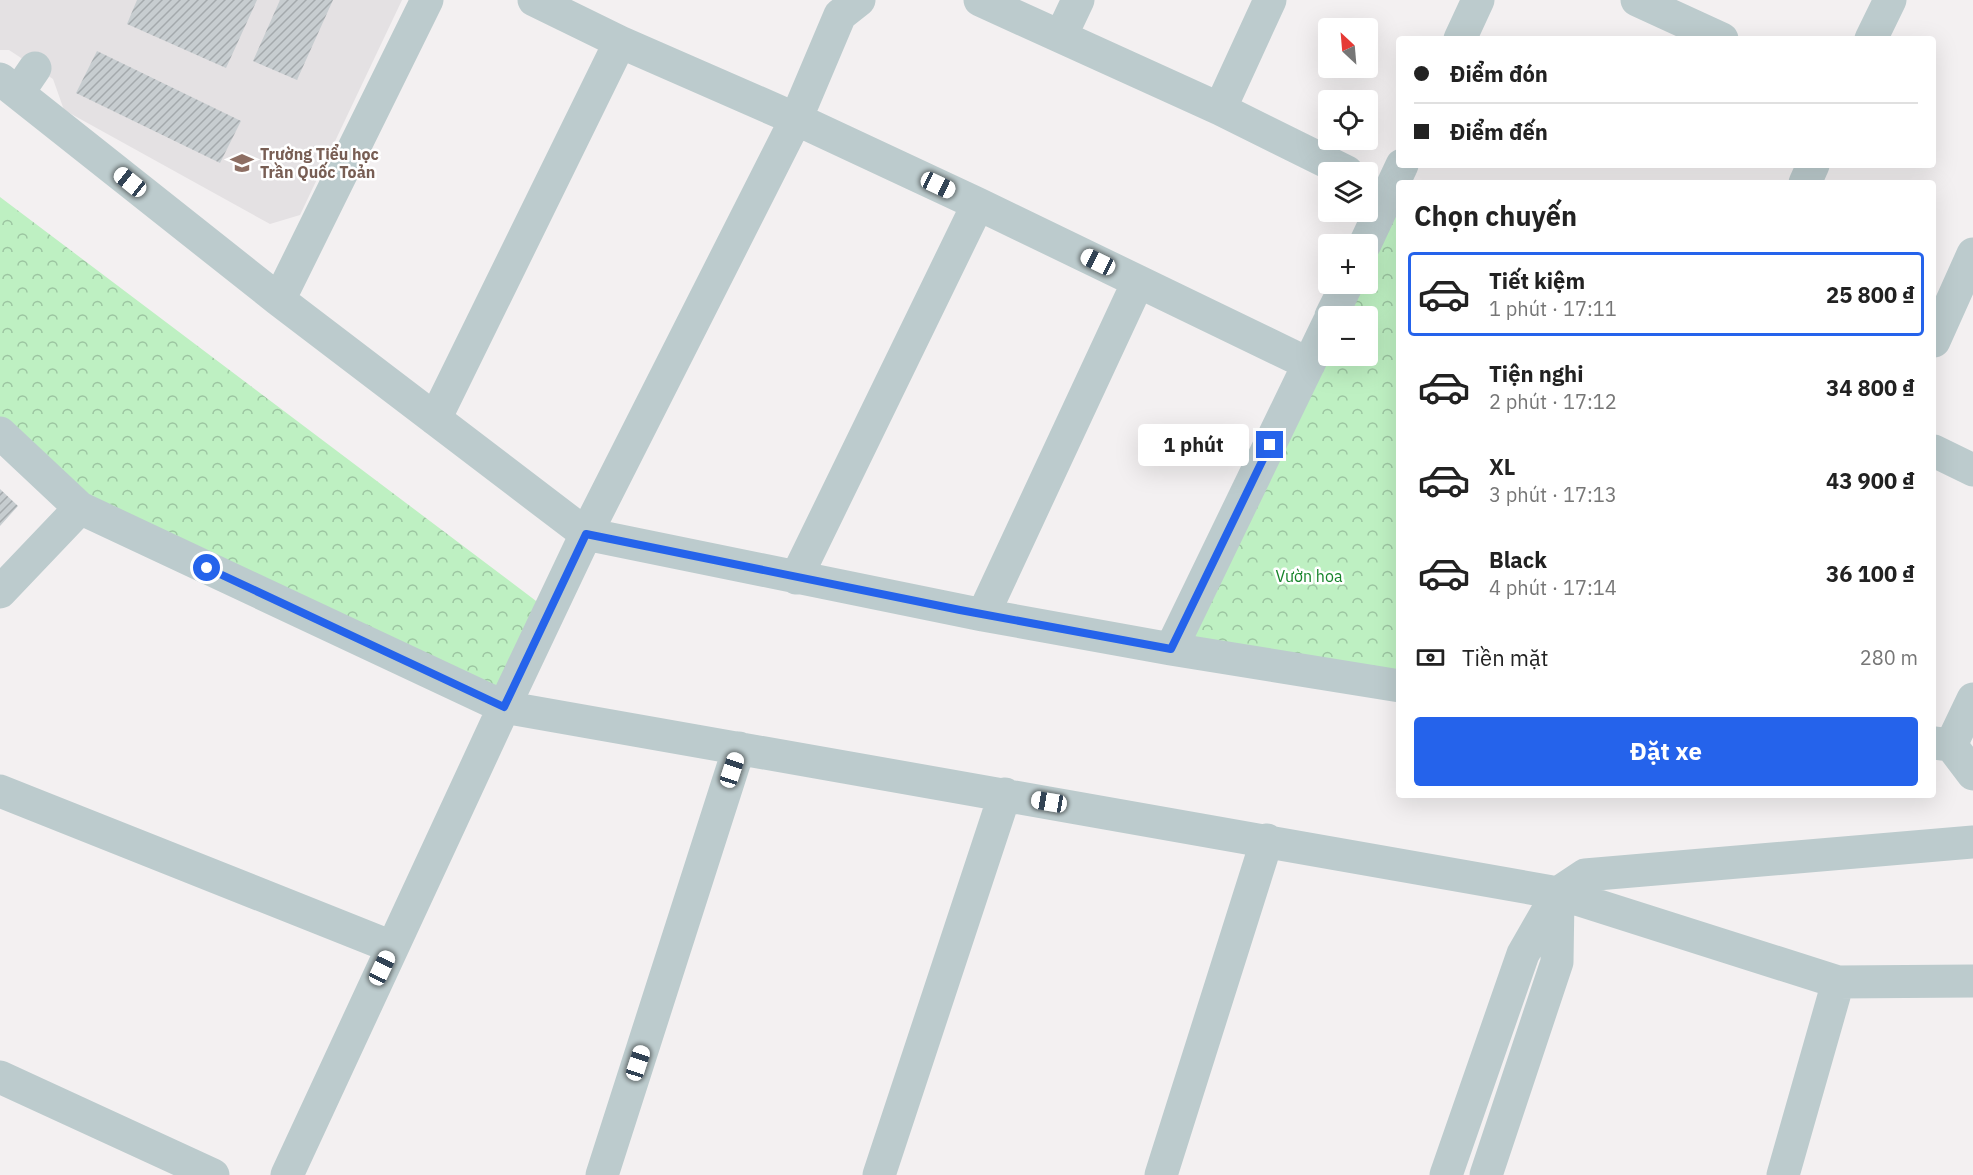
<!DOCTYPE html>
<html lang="vi">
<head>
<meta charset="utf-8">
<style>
  :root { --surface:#fff; --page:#f6f6f6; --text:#222; --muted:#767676; --line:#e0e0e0; --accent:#2563eb }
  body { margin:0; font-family:"IBM Plex Sans",sans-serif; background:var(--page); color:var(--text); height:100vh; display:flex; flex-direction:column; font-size:22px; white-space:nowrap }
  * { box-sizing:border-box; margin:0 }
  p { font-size:20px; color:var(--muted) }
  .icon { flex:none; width:33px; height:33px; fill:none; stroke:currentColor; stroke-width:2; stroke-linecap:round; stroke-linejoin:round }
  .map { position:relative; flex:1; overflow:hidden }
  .details { position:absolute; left:1396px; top:180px; width:540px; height:618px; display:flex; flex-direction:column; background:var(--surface); border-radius:6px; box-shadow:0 6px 24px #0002 }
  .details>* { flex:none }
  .hud { position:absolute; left:1396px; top:36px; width:540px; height:132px; border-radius:6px; box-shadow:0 6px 24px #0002; display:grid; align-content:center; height:132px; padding:0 18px; background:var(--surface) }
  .needle { width:39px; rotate:334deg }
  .controls { position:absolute; left:1318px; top:18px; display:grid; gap:12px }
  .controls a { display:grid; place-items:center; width:60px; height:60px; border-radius:6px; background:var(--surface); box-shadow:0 6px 24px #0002; font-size:30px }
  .end { position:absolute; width:27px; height:27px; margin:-14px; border:8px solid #2563eb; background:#fff; box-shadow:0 0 0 3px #fff }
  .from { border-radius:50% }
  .bubble { position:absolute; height:42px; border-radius:6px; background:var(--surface); box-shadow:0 6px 24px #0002; font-size:20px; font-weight:800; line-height:42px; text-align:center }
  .car { position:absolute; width:18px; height:36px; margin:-18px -9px; border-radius:8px; box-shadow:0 0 4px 2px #0007; background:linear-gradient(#fff 24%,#345 0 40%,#fff 0 76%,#345 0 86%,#fff 0) }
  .hud b { display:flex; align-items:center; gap:21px; height:57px; font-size:22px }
  .hud b+b { border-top:2px solid var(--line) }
  .hud i { width:15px; height:15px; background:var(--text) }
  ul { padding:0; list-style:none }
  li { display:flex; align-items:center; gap:18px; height:84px; margin:0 12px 9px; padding:0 6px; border:3px solid transparent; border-radius:6px }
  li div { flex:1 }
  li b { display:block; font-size:22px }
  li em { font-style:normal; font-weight:800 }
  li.on { border-color:var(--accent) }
  li>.icon { width:54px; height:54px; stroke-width:1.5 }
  h2 { padding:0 18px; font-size:27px; line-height:72px }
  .pay { display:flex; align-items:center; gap:15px; height:66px; padding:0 18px; font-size:22px }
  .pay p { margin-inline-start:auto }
  .cta { display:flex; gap:12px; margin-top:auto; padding:12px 18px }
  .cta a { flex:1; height:69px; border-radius:6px; background:var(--accent); color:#fff; font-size:24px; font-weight:800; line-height:69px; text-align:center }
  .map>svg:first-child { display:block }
</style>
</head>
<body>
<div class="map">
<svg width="1973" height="1175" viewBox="0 0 1973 1175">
  <defs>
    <pattern id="park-crowns" width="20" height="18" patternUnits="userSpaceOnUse" patternTransform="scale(1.5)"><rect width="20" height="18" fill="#bef0c2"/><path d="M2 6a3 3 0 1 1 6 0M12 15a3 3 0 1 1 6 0" fill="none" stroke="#9cc5a1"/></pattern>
    <pattern id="building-hatch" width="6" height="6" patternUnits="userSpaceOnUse" patternTransform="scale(1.5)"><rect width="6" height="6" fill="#c7cdd0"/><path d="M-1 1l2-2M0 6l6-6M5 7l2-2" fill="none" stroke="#a4a9ac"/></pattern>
  </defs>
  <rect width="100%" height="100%" fill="#f3f0f1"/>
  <path fill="#e4e1e3" d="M 0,0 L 402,0 L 300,215 L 270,224 L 64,110 L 53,79 L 9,50 L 0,50 Z"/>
  <path fill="url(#park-crowns)" d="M 0,197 L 548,610 L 503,705 L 81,506 L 0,430 Z
    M 1399,201 L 1399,684 L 1174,647 L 1329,356 L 1368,356 L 1368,316 L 1333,316 L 1349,284 L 1368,284 L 1368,244 Z"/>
  <path fill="url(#building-hatch)" d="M 137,0 L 257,0 L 226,68 L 127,24 Z
    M 280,0 L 333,0 L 297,80 L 253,61 Z
    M 97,51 L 241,121 L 220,163 L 76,93 Z
    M 0,489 L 18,506 L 0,526 Z"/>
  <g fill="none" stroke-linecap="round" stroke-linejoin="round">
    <path stroke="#bccbcd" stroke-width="33" d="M 534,0 L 620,42 L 796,119 L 978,204 L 1309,364
      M 980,0 L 1220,109 L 1347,172
      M 1637,0 L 1722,39
      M 1061,36 L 1078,0
      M 1460,39 L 1478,0
      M 1871,39 L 1890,0
      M 0,79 L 279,300 L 586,534 L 983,615 L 1171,649 L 1400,686
      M 18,93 L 35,68
      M 1220,109 L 1270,0
      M 1805,183 L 1813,165
      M 1365,244 L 1402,165
      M 279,300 L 427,0
      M 1331,316 L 1347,284
      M 1934,341 L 1973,254
      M 435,419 L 620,42
      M 0,433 L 80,508 L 504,707 L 1558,893 L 1838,982 L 1973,981
      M 1934,451 L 1973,470
      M 796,578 L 978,204
      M 0,592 L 80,508
      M 983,615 L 1138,282
      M 1171,649 L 1329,322
      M 1934,743 L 1951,745 L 1973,774
      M 1951,745 L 1973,699
      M 0,791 L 392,947
      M 0,1077 L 213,1175
      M 287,1175 L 504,707 L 586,534 L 796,119 L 840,15 L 859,0
      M 602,1175 L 739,748
      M 879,1175 L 1005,794
      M 1161,1175 L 1267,840
      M 1446,1175 L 1523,954 L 1558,893 L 1585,875 L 1973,842
      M 1486,1175 L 1557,962 L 1558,897
      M 1783,1175 L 1838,982"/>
  </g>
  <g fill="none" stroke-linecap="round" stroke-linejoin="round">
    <path stroke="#2563eb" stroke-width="8" d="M 207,568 L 504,707 L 586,534 L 960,610 L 1171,649 L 1270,445"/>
  </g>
  <defs>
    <g id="school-bare" transform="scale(1.8)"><path d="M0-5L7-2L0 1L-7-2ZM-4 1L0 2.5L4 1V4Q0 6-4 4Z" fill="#8d6e63" stroke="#fff" stroke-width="2.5" paint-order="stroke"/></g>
  </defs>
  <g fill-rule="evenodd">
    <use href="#school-bare" x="242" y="163"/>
  </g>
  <g text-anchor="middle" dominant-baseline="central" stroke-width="5" stroke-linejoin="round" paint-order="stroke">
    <g font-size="16" font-weight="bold" fill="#785e54" stroke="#fff" text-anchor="start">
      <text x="260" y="154">Trường Tiểu học<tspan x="260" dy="18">Trần Quốc Toản</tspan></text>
    </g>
    <g font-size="16" fill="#158329" stroke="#fff">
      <text x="1309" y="576">Vườn hoa</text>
    </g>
  </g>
</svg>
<div class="controls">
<a><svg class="needle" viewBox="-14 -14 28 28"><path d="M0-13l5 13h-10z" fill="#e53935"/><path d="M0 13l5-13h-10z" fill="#767676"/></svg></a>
<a><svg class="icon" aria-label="locate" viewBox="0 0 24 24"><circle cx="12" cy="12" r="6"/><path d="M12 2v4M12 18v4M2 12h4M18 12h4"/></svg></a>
<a><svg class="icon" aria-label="layers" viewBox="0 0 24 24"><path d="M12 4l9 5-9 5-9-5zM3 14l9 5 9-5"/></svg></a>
<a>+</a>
<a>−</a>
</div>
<i class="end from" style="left:207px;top:568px"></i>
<i class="end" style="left:1270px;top:445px"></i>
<div class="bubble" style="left:1138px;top:424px;width:111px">1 phút</div>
<i class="car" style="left:130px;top:182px;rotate:309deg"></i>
<i class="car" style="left:938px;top:185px;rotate:115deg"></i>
<i class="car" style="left:1098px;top:262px;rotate:296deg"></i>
<i class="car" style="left:732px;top:770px;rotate:18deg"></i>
<i class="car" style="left:1049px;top:802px;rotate:280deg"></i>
<i class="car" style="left:382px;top:968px;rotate:25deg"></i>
<i class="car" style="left:638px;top:1063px;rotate:18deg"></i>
<div class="hud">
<b><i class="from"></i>Điểm đón</b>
<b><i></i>Điểm đến</b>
</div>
<section class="details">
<h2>Chọn chuyến</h2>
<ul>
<li class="on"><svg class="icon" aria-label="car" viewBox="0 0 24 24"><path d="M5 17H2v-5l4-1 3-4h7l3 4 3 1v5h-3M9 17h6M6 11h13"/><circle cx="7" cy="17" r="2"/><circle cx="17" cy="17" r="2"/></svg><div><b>Tiết kiệm</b><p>1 phút · 17:11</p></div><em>25 800 ₫</em></li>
<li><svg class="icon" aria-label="car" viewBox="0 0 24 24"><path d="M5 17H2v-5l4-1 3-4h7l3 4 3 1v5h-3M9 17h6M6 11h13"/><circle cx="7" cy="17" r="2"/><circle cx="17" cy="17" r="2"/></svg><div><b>Tiện nghi</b><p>2 phút · 17:12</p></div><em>34 800 ₫</em></li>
<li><svg class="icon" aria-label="car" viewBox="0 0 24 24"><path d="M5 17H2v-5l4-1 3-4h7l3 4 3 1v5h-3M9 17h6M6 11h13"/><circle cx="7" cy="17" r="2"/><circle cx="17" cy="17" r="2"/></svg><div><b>XL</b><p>3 phút · 17:13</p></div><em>43 900 ₫</em></li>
<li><svg class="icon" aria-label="car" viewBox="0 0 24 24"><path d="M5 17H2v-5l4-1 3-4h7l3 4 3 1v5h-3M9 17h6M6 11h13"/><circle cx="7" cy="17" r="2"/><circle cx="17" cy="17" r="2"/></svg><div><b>Black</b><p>4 phút · 17:14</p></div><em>36 100 ₫</em></li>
</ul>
<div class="pay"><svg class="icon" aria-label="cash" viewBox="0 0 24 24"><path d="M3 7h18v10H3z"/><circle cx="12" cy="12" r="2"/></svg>Tiền mặt<p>280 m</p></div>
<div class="cta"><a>Đặt xe</a></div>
</section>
</div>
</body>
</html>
